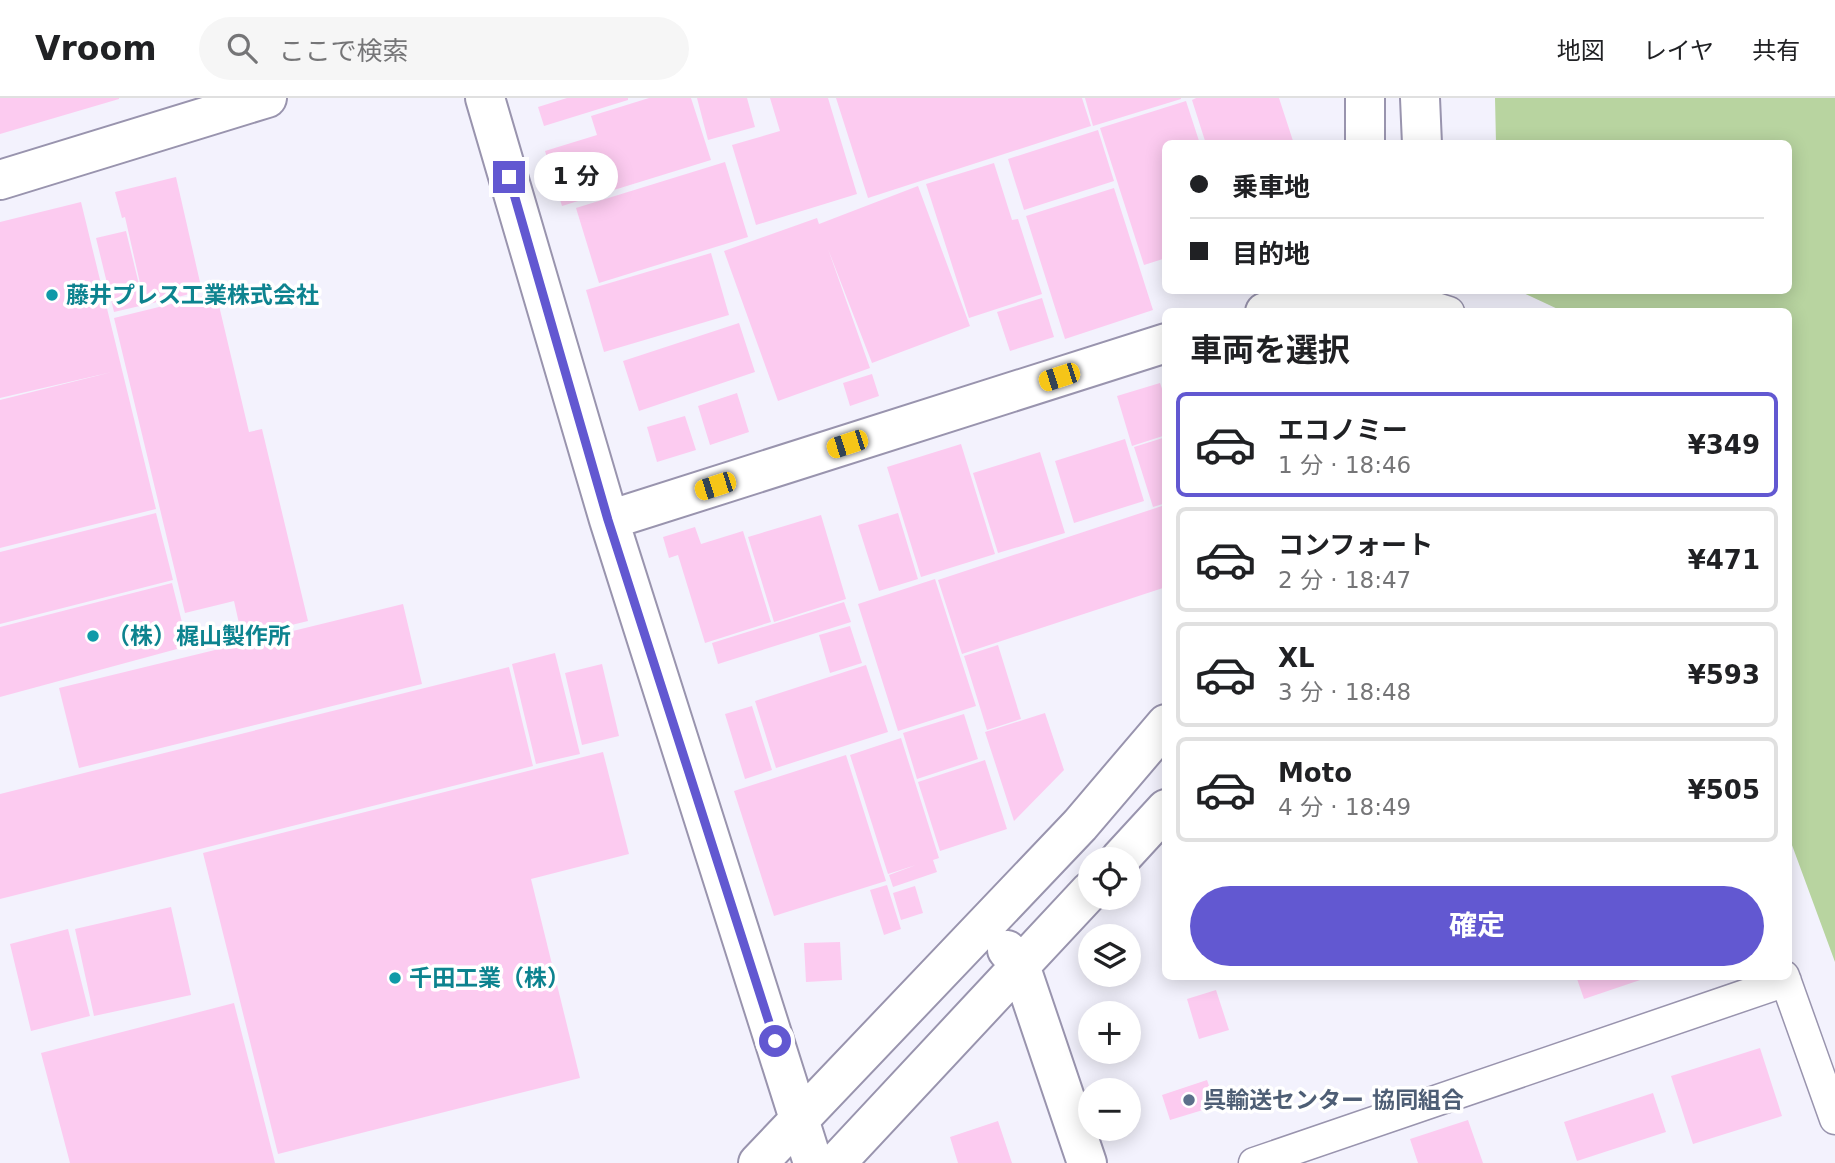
<!DOCTYPE html>
<html lang="ja">
<head>
<meta charset="utf-8">
<style>
  :root { --surface:#fff; --page:#f6f6f6; --text:#202124; --muted:#757577; --line:#e0e0e0; --accent:#6258d1 }
  body { margin:0; font-family:"DejaVu Sans","Noto Sans JP",sans-serif; background:var(--page); color:var(--text); height:100vh; display:flex; flex-direction:column; font-size:26px; white-space:nowrap }
  * { box-sizing:border-box; margin:0 }
  p { font-size:23px; color:var(--muted) }
  .icon { flex:none; width:38px; height:38px; fill:none; stroke:currentColor; stroke-width:2; stroke-linecap:round; stroke-linejoin:round }
  .map { position:relative; flex:1; overflow:hidden }
  .details { position:absolute; left:1162px; top:210px; width:630px; height:672px; display:flex; flex-direction:column; background:var(--surface); border-radius:10px; box-shadow:0 4px 18px #0003 }
  .details>* { flex:none }
  .hud { position:absolute; left:1162px; top:42px; width:630px; height:154px; border-radius:10px; box-shadow:0 4px 18px #0003; display:grid; align-content:center; height:154px; padding:0 28px; background:var(--surface) }
  .controls { position:absolute; left:1078px; top:749px; display:grid; gap:14px }
  .controls a { display:grid; place-items:center; width:63px; height:63px; border-radius:50%; background:var(--surface); box-shadow:0 4px 18px #0003; font-size:35px }
  .end { position:absolute; width:32px; height:32px; margin:-16px; border:9px solid #6258d1; background:#fff; box-shadow:0 0 0 4px #fff }
  .from { border-radius:50% }
  .bubble { position:absolute; height:49px; border-radius:24px; background:var(--surface); box-shadow:0 4px 18px #0003; font-size:23px; font-weight:700; line-height:49px; text-align:center }
  .car { position:absolute; width:21px; height:42px; margin:-21px -10px; border-radius:9px; box-shadow:0 0 5px 2px #0007; background:linear-gradient(#f5c518 24%,#345 0 40%,#f5c518 0 76%,#345 0 86%,#f5c518 0) }
  .hud b { display:flex; align-items:center; gap:24px; height:66px; font-size:26px }
  .hud b+b { border-top:2px solid var(--line) }
  .hud i { width:18px; height:18px; background:var(--text) }
  ul { padding:0; list-style:none }
  li { display:flex; align-items:center; gap:21px; height:105px; margin:0 14px 10px; padding:0 14px; border:4px solid var(--line); border-radius:10px }
  li div { flex:1 }
  li b { display:block; font-size:26px }
  li em { font-style:normal; font-weight:700 }
  li.selected { border-color:var(--accent) }
  li>.icon { width:63px; height:63px; stroke-width:1.5 }
  h2 { padding:0 28px; font-size:32px; line-height:84px }
  .action { display:flex; gap:14px; margin-top:auto; padding:14px 28px }
  .action a { flex:1; height:80px; border-radius:42px; background:var(--accent); color:#fff; font-size:28px; font-weight:700; line-height:80px; text-align:center }
  header { display:flex; align-items:center; gap:42px; box-sizing:border-box; height:98px; padding:0 35px; background:var(--surface); border-bottom:2px solid var(--line) }
  header strong { font-size:33px }
  nav { display:flex; gap:38px; margin-inline-start:auto; font-size:24px }
  .search { width:490px; height:63px; background:var(--page); display:flex; align-items:center; gap:18px; box-sizing:border-box; padding:0 24px; border-radius:38px; color:var(--muted); font-size:26px }
  .map>svg:first-child { display:block }
</style>
</head>
<body>
<header>
<strong>Vroom</strong>
<div class="search"><svg class="icon" aria-label="search" viewBox="0 0 24 24"><circle cx="10" cy="10" r="6"/><path d="M15 15l6 6"/></svg>ここで検索</div>
<nav><a>地図</a><a>レイヤ</a><a>共有</a></nav>
</header>
<div class="map">
<svg width="1835" height="1065" viewBox="0 0 1835 1065">
  <rect width="100%" height="100%" fill="#f3f2fd"/>
  <path fill="#b8d4a0" d="M 1495,0 L 1835,0 L 1835,864 L 1789,739 L 1788,214 L 1562,213 L 1519,193 L 1788,192 L 1788,46 L 1496,45 Z"/>
  <path fill="#fccbf0" d="M 0,0 L 119,0 L 119,1 L 0,36 Z
    M 567,0 L 628,0 L 628,2 L 544,28 L 538,9 Z
    M 649,0 L 691,0 L 711,62 L 562,108 L 545,53 L 597,37 L 591,18 Z
    M 697,0 L 747,0 L 755,29 L 708,42 Z
    M 770,0 L 828,0 L 857,96 L 756,127 L 732,47 L 780,33 Z
    M 836,0 L 1082,0 L 1091,28 L 868,100 Z
    M 1085,0 L 1181,0 L 1181,1 L 1093,28 Z
    M 1196,0 L 1279,0 L 1294,46 L 1206,46 L 1192,2 Z
    M 1186,3 L 1200,46 L 1166,46 L 1166,160 L 1144,167 L 1100,30 Z
    M 1098,32 L 1114,83 L 1024,112 L 1008,61 Z
    M 725,64 L 748,139 L 599,185 L 576,110 Z
    M 994,65 L 1012,122 L 1018,121 L 1042,196 L 969,220 L 926,86 Z
    M 176,79 L 202,193 L 145,207 L 125,119 L 122,120 L 115,94 Z
    M 918,88 L 970,228 L 872,265 L 828,151 L 870,270 L 778,303 L 724,153 L 817,120 L 819,126 Z
    M 1114,90 L 1153,212 L 1065,241 L 1026,118 Z
    M 81,104 L 156,411 L 0,450 L 0,302 L 112,274 L 0,300 L 0,124 Z
    M 126,133 L 144,207 L 114,214 L 96,140 Z
    M 711,155 L 729,217 L 604,254 L 586,192 Z
    M 216,195 L 249,334 L 262,331 L 308,523 L 242,539 L 234,503 L 185,515 L 114,220 Z
    M 1042,200 L 1054,239 L 1010,253 L 997,214 Z
    M 739,225 L 755,274 L 639,313 L 623,263 Z
    M 872,276 L 879,298 L 850,308 L 843,285 Z
    M 1160,285 L 1166,302 L 1166,337 L 1132,348 L 1117,298 Z
    M 737,295 L 749,334 L 710,347 L 698,308 Z
    M 685,318 L 696,352 L 657,364 L 647,329 Z
    M 1166,339 L 1166,405 L 1153,409 L 1134,349 Z
    M 1125,341 L 1144,403 L 1074,425 L 1055,363 Z
    M 961,346 L 995,456 L 921,479 L 887,369 Z
    M 1040,354 L 1065,435 L 998,455 L 973,375 Z
    M 1165,407 L 1166,489 L 962,556 L 938,482 Z
    M 156,415 L 173,482 L 0,526 L 0,454 Z
    M 898,415 L 918,481 L 879,493 L 858,427 Z
    M 821,417 L 846,501 L 774,524 L 748,439 Z
    M 695,429 L 701,446 L 743,433 L 771,524 L 705,545 L 678,457 L 669,460 L 663,439 Z
    M 935,481 L 976,608 L 898,633 L 858,506 Z
    M 172,485 L 188,548 L 0,599 L 0,529 Z
    M 844,504 L 851,524 L 718,566 L 712,545 Z
    M 403,506 L 422,586 L 79,670 L 59,590 Z
    M 850,528 L 862,565 L 830,575 L 819,537 Z
    M 998,547 L 1021,621 L 987,632 L 964,558 Z
    M 555,555 L 580,656 L 536,666 L 512,566 Z
    M 602,566 L 619,638 L 582,647 L 565,575 Z
    M 866,567 L 888,634 L 776,670 L 755,603 Z
    M 509,569 L 533,668 L 0,801 L 0,696 Z
    M 752,608 L 772,672 L 745,681 L 725,616 Z
    M 1045,615 L 1064,672 L 1014,723 L 985,634 Z
    M 964,616 L 978,661 L 917,681 L 903,635 Z
    M 901,640 L 939,760 L 933,762 L 937,774 L 893,789 L 889,777 L 916,767 L 888,776 L 850,657 Z
    M 603,654 L 629,756 L 531,781 L 580,980 L 278,1056 L 203,755 Z
    M 846,657 L 886,783 L 774,818 L 734,693 Z
    M 985,662 L 1007,731 L 940,753 L 918,684 Z
    M 887,787 L 901,831 L 884,837 L 870,792 Z
    M 915,788 L 923,815 L 901,822 L 893,795 Z
    M 171,809 L 191,897 L 94,918 L 75,831 Z
    M 68,831 L 90,918 L 31,933 L 10,846 Z
    M 840,844 L 842,882 L 806,884 L 804,845 Z
    M 1576,878 L 1649,878 L 1649,879 L 1584,901 Z
    M 1216,892 L 1229,932 L 1199,941 L 1187,901 Z
    M 234,905 L 275,1065 L 70,1065 L 41,955 Z
    M 1760,950 L 1782,1018 L 1693,1046 L 1671,978 Z
    M 1207,982 L 1216,1008 L 1170,1022 L 1162,997 Z
    M 1653,995 L 1666,1034 L 1577,1063 L 1564,1024 Z
    M 1468,1022 L 1483,1065 L 1418,1065 L 1410,1041 Z
    M 998,1023 L 1012,1065 L 958,1065 L 950,1039 Z"/>
  <g fill="none" stroke-linecap="round" stroke-linejoin="round">
    <g stroke="#9994ae" stroke-width="33">
      <path id="street" d="M 1408,201 L 1449,214
        M 1784,878 L 1835,1021
        M 1254,1065 L 1786,883"/>
    </g>
    <g stroke="#9994ae" stroke-width="42">
      <path id="secondary" d="M 485,0 L 609,422 L 813,1065
        M 1365,0 L 1365,46
        M 1420,0 L 1422,46
        M 0,82 L 267,0
        M 1265,214 C 1312,199 1360,200 1408,201
        M 609,422 L 1166,245
        M 1120,761 L 1166,711
        M 1007,852 L 1020,867 L 1087,1065
        M 758,1065 L 1080,727 L 1166,626
        M 836,1065 L 1090,793"/>
    </g>
    <use href="#street" stroke="#fff" stroke-width="30"/>
    <use href="#secondary" stroke="#fff" stroke-width="38"/>
  </g>
  <g fill="none" stroke-linecap="round" stroke-linejoin="round">
    <path stroke="#6258d1" stroke-width="9" d="M 509,79 L 608,422 L 775,943"/>
  </g>
  <g fill="#0f9aa8" stroke="#fff" stroke-width="2.5">
    <circle cx="52" cy="197" r="7"/>
    <circle cx="93" cy="538" r="7"/>
    <circle cx="395" cy="880" r="7"/>
  </g>
  <circle fill="#5c6f8a" stroke="#fff" stroke-width="2.5" cx="1189" cy="1002" r="7"/>
  <g text-anchor="middle" dominant-baseline="central" stroke-width="7" stroke-linejoin="round" paint-order="stroke">
    <g font-size="23" font-weight="bold" fill="#0d838f" stroke="#fff" text-anchor="start">
      <text x="66" y="197">藤井プレス工業株式会社</text>
      <text x="107" y="538">（株）梶山製作所</text>
      <text x="409" y="880">千田工業（株）</text>
    </g>
    <g font-size="23" font-weight="bold" fill="#4e5e75" stroke="#fff" text-anchor="start">
      <text x="1203" y="1002">呉輸送センター 協同組合</text>
    </g>
  </g>
</svg>
<div class="controls">
<a><svg class="icon" aria-label="locate" viewBox="0 0 24 24"><circle cx="12" cy="12" r="6"/><path d="M12 2v4M12 18v4M2 12h4M18 12h4"/></svg></a>
<a><svg class="icon" aria-label="layers" viewBox="0 0 24 24"><path d="M12 4l9 5-9 5-9-5zM3 14l9 5 9-5"/></svg></a>
<a>+</a>
<a>−</a>
</div>
<i class="end from" style="left:775px;top:943px"></i>
<i class="end" style="left:509px;top:79px"></i>
<div class="bubble" style="left:534px;top:54px;width:84px">1 分</div>
<i class="car" style="left:1059px;top:279px;rotate:252deg"></i>
<i class="car" style="left:847px;top:346px;rotate:252deg"></i>
<i class="car" style="left:715px;top:388px;rotate:252deg"></i>
<div class="hud">
<b><i class="from"></i>乗車地</b>
<b><i></i>目的地</b>
</div>
<section class="details">
<h2>車両を選択</h2>
<ul>
<li class="selected"><svg class="icon" aria-label="car" viewBox="0 0 24 24"><path d="M5 17H2v-5l4-1 3-4h7l3 4 3 1v5h-3M9 17h6M6 11h13"/><circle cx="7" cy="17" r="2"/><circle cx="17" cy="17" r="2"/></svg><div><b>エコノミー</b><p>1 分 · 18:46</p></div><em>¥349</em></li>
<li><svg class="icon" aria-label="car" viewBox="0 0 24 24"><path d="M5 17H2v-5l4-1 3-4h7l3 4 3 1v5h-3M9 17h6M6 11h13"/><circle cx="7" cy="17" r="2"/><circle cx="17" cy="17" r="2"/></svg><div><b>コンフォート</b><p>2 分 · 18:47</p></div><em>¥471</em></li>
<li><svg class="icon" aria-label="car" viewBox="0 0 24 24"><path d="M5 17H2v-5l4-1 3-4h7l3 4 3 1v5h-3M9 17h6M6 11h13"/><circle cx="7" cy="17" r="2"/><circle cx="17" cy="17" r="2"/></svg><div><b>XL</b><p>3 分 · 18:48</p></div><em>¥593</em></li>
<li><svg class="icon" aria-label="car" viewBox="0 0 24 24"><path d="M5 17H2v-5l4-1 3-4h7l3 4 3 1v5h-3M9 17h6M6 11h13"/><circle cx="7" cy="17" r="2"/><circle cx="17" cy="17" r="2"/></svg><div><b>Moto</b><p>4 分 · 18:49</p></div><em>¥505</em></li>
</ul>
<div class="action"><a>確定</a></div>
</section>
</div>
</body>
</html>
